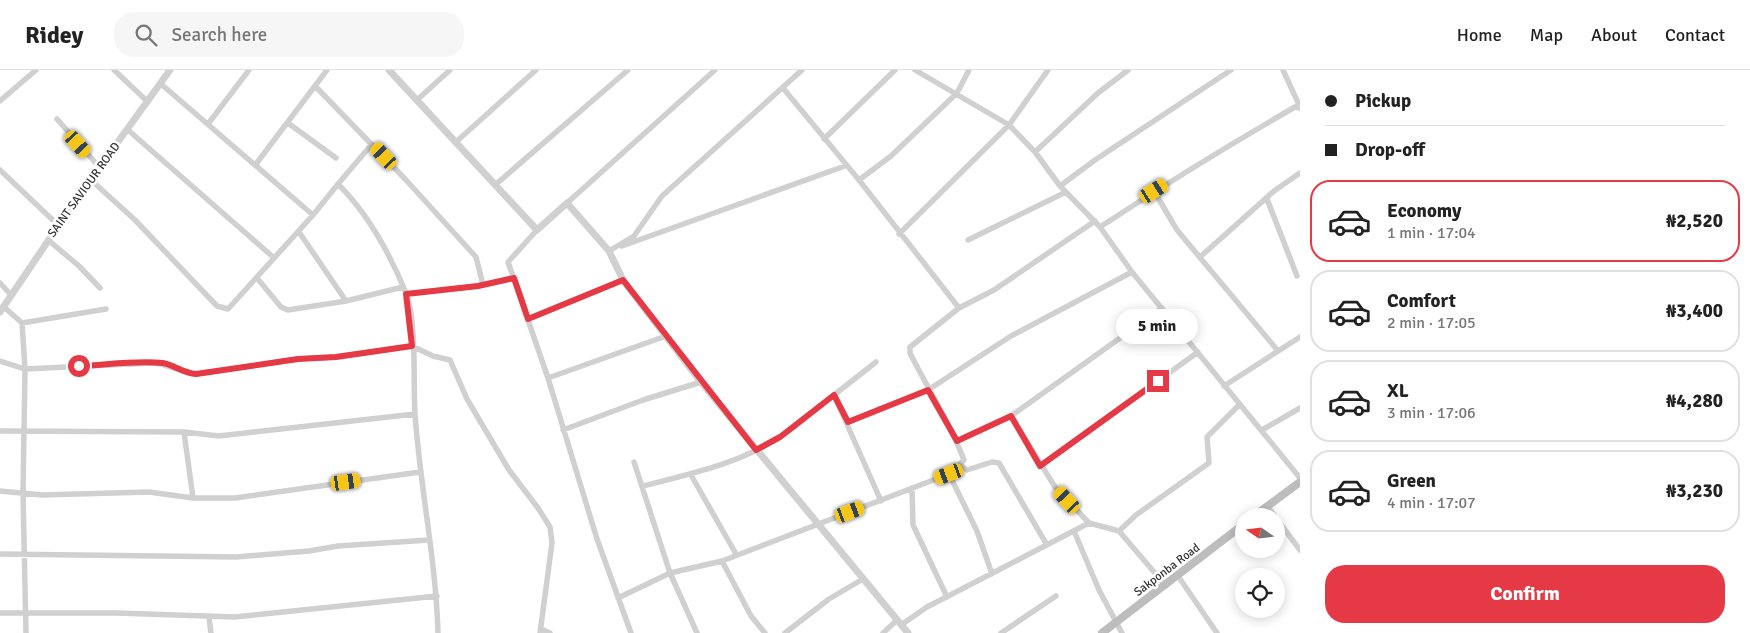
<!DOCTYPE html>
<html lang="en">
<head>
<meta charset="utf-8">
<style>
  :root { --surface:#fff; --page:#f6f6f6; --text:#222; --muted:#767676; --line:#e0e0e0; --accent:#e63946 }
  body { margin:0; font-family:Signika,sans-serif; background:var(--page); color:var(--text); height:100vh; display:flex; flex-direction:column; font-size:19px; white-space:nowrap }
  * { box-sizing:border-box; margin:0 }
  p { font-size:16px; color:var(--muted) }
  .icon { flex:none; width:28px; height:28px; fill:none; stroke:currentColor; stroke-width:2; stroke-linecap:round; stroke-linejoin:round }
  .map { position:relative; flex:1; overflow:hidden }
  .panel { display:flex; flex-direction:column; background:var(--surface); width:450px }
  .panel>* { flex:none }
  .guide { display:grid; align-content:center; height:110px; padding:0 25px; background:var(--surface) }
  .needle { width:32px; rotate:284deg }
  .tools { position:absolute; left:1235px; top:438px; display:grid; gap:10px }
  .tools a { display:grid; place-items:center; width:50px; height:50px; border-radius:50%; background:var(--surface); box-shadow:0 2px 12px #0003; font-size:25px }
  .end { position:absolute; width:22px; height:22px; margin:-11px; border:6px solid #e63946; background:#fff; box-shadow:0 0 0 2px #fff }
  .from { border-radius:50% }
  .bubble { position:absolute; height:35px; border-radius:18px; background:var(--surface); box-shadow:0 2px 12px #0003; font-size:16px; font-weight:800; line-height:35px; text-align:center }
  .car { position:absolute; width:15px; height:30px; margin:-15px -8px; border-radius:6px; box-shadow:0 0 4px 1px #0007; background:linear-gradient(#f5c518 24%,#345 0 40%,#f5c518 0 76%,#345 0 86%,#f5c518 0) }
  .guide b { display:flex; align-items:center; gap:18px; height:48px; font-size:19px }
  .guide b+b { border-top:1px solid var(--line) }
  .guide i { width:12px; height:12px; background:var(--text) }
  ul { padding:0; list-style:none }
  li { display:flex; align-items:center; gap:15px; height:82px; margin:0 10px 8px; padding:0 15px; border:2px solid var(--line); border-radius:20px }
  li div { flex:1 }
  li b { display:block; font-size:19px }
  li em { font-style:normal; font-weight:800 }
  li.selected { border-color:var(--accent) }
  li>.icon { width:45px; height:45px; stroke-width:1.5 }
  .button { display:flex; gap:10px; margin-top:auto; padding:10px 25px }
  .button a { flex:1; height:58px; border-radius:20px; background:var(--accent); color:#fff; font-size:20px; font-weight:800; line-height:58px; text-align:center }
  header { display:flex; align-items:center; gap:30px; box-sizing:border-box; height:70px; padding:0 25px; background:var(--surface); border-bottom:1px solid var(--line) }
  header strong { font-size:24px }
  nav { display:flex; gap:28px; margin-inline-start:auto; font-size:18px }
  .search { width:350px; height:45px; background:var(--page); display:flex; align-items:center; gap:12px; box-sizing:border-box; padding:0 18px; border-radius:20px; color:var(--muted); font-size:19px }
  main { display:flex; flex:1; min-height:0 }
  .map>svg:first-child { display:block }
</style>
</head>
<body>
<header>
<strong>Ridey</strong>
<div class="search"><svg class="icon" aria-label="search" viewBox="0 0 24 24"><circle cx="10" cy="10" r="6"/><path d="M15 15l6 6"/></svg>Search here</div>
<nav><a>Home</a><a>Map</a><a>About</a><a>Contact</a></nav>
</header>
<main>
<div class="map">
<svg width="1300" height="563" viewBox="0 0 1300 563">
  <rect width="100%" height="100%" fill="#fff"/>
  <g fill="none" stroke-linecap="round" stroke-linejoin="round">
    <path stroke="#d0d0d0" stroke-width="5.5" d="M 114,0 L 148,32
      M 915,0 L 1009,55 L 1035,82 L 1060,116 L 1100,157 L 1132,202 L 1300,408
      M 1283,0 L 1300,37
      M 161,14 L 313,145 L 338,114 C 368,144 390,184 406,223 C 417,251 413,312 415,344 C 420,417 436,490 438,563
      M 316,17 L 406,110 L 476,187 L 483,215
      M 783,18 L 859,110 L 959,238
      M 417,30 L 450,0
      M 0,31 L 36,0
      M 57,49 L 100,98
      M 288,53 L 336,88
      M 208,54 L 249,0
      M 128,60 L 273,187
      M 824,69 L 895,0
      M 456,72 L 536,0
      M 1035,82 L 1098,23 L 1128,0
      M 256,94 L 327,0
      M 0,100 L 58,155
      M 91,110 L 135,150 L 217,236 L 228,239 L 313,145
      M 859,110 L 891,86 L 957,23 L 969,0
      M 338,114 L 372,74
      M 495,115 L 628,0
      M 1060,116 L 1095,90 L 1231,0
      M 1154,121 L 1177,160 L 1278,281
      M 1267,129 L 1297,206
      M 567,133 L 715,0
      M 1100,157 C 1164,115 1229,75 1295,37 L 1300,38
      M 537,160 L 508,192 L 548,308 L 597,469 L 631,563
      M 299,162 L 346,231
      M 899,164 L 1009,55 L 1048,0
      M 48,170 L 79,196 L 100,218
      M 968,170 L 1066,122
      M 622,176 L 845,96
      M 609,181 L 634,166 L 662,126 L 802,0
      M 1200,187 L 1274,121 L 1300,103
      M 257,208 L 281,237 L 288,240 L 346,231 L 403,217
      M 0,213 L 11,225
      M 406,224 L 478,216 L 514,208
      M 4,237 L 22,253 L 25,299 L 23,423 L 26,563
      M 528,249 L 623,210
      M 22,253 L 106,239
      M 0,291 L 25,299 L 152,293 C 168,294 180,302 196,304 L 298,289 L 336,287 L 412,276 L 433,286 L 450,290 L 467,329 L 509,400 L 538,438 L 550,457 L 552,473 L 540,563
      M 876,292 L 834,325 L 881,431
      M 548,308 L 666,266
      M 1224,316 L 1300,267
      M 1011,346 L 1055,417 L 1089,453 L 1119,461 L 1166,516
      M 848,352 L 928,320 L 1011,266 L 1132,202
      M 563,360 L 643,330 L 701,312
      M 1262,360 L 1300,338
      M 0,361 L 184,362 L 219,366 L 415,344
      M 184,362 L 193,428
      M 957,371 L 1011,346 L 1162,238
      M 634,392 L 670,503 L 697,563
      M 961,395 L 967,400 L 992,392 L 999,393 L 1047,475
      M 1040,396 L 1198,282
      M 949,404 L 977,461 L 992,504
      M 691,405 L 736,484
      M 643,416 C 690,404 738,394 780,367 C 799,355 816,339 834,325
      M 912,418 L 913,455 L 947,527
      M 0,421 L 42,425 L 149,422 L 193,428 L 235,428 L 420,402
      M 1267,436 L 1275,446
      M 1276,448 L 1300,480
      M 1074,461 L 1099,520 L 1122,563
      M 1119,461 L 1136,445 L 1209,393 L 1207,367 L 1239,335
      M 0,484 L 236,487 L 309,481 L 338,476 L 429,470
      M 722,491 L 751,546 L 765,563
      M 1178,506 L 1217,563
      M 618,528 L 670,503 L 722,491 L 949,404 L 964,390 C 950,353 928,319 910,283 L 910,277 L 959,238 L 994,220 L 1095,151
      M 0,543 L 117,543 L 235,547 L 437,526
      M 209,547 L 211,563
      M 901,555 L 927,537 L 1089,453
      M 541,559 L 550,563
      M 785,563 L 829,529 L 863,509
      M 883,563 L 897,550
      M 1001,563 L 1056,526"/>
    <path stroke="#d0d0d0" stroke-width="7" d="M 389,0 L 537,160 L 567,133 L 609,181 L 623,210 L 701,312 L 908,563
      M 0,242 L 73,134 L 170,0"/>
    <path stroke="#bdbdbd" stroke-width="8" d="M 1254,446 L 1300,412
      M 1102,563 L 1244,454"/>
  </g>
  <g fill="none" stroke-linecap="round" stroke-linejoin="round">
    <path stroke="#e63946" stroke-width="6" d="M 79,296 C 106,295 136,290 163,293 C 174,295 183,303 196,304 L 298,289 L 336,287 L 412,276 L 406,224 L 478,216 L 514,208 L 528,249 L 623,210 L 756,380 L 780,367 L 834,325 L 848,352 L 928,320 L 957,371 L 1011,346 L 1040,396 L 1158,311"/>
  </g>
  <g text-anchor="middle" dominant-baseline="central" stroke-width="5" stroke-linejoin="round" paint-order="stroke">
    <g font-size="12" fill="#333" stroke="#fff">
      <text transform="translate(84 120) rotate(-54)">SAINT SAVIOUR ROAD</text>
      <text transform="translate(1167 500) rotate(-37)">Sakponba Road</text>
    </g>
  </g>
</svg>
<div class="tools">
<a><svg class="needle" viewBox="-14 -14 28 28"><path d="M0-13l5 13h-10z" fill="#e53935"/><path d="M0 13l5-13h-10z" fill="#767676"/></svg></a>
<a><svg class="icon" aria-label="locate" viewBox="0 0 24 24"><circle cx="12" cy="12" r="6"/><path d="M12 2v4M12 18v4M2 12h4M18 12h4"/></svg></a>
</div>
<i class="end from" style="left:79px;top:296px"></i>
<i class="end" style="left:1158px;top:311px"></i>
<div class="bubble" style="left:1116px;top:239px;width:82px">5 min</div>
<i class="car" style="left:78px;top:74px;rotate:138deg"></i>
<i class="car" style="left:384px;top:86px;rotate:317deg"></i>
<i class="car" style="left:1154px;top:121px;rotate:58deg"></i>
<i class="car" style="left:949px;top:404px;rotate:249deg"></i>
<i class="car" style="left:346px;top:412px;rotate:82deg"></i>
<i class="car" style="left:1067px;top:430px;rotate:317deg"></i>
<i class="car" style="left:850px;top:442px;rotate:69deg"></i>
</div>
<section class="panel">
<div class="guide">
<b><i class="from"></i>Pickup</b>
<b><i></i>Drop-off</b>
</div>
<ul>
<li class="selected"><svg class="icon" aria-label="car" viewBox="0 0 24 24"><path d="M5 17H2v-5l4-1 3-4h7l3 4 3 1v5h-3M9 17h6M6 11h13"/><circle cx="7" cy="17" r="2"/><circle cx="17" cy="17" r="2"/></svg><div><b>Economy</b><p>1 min · 17:04</p></div><em>₦2,520</em></li>
<li><svg class="icon" aria-label="car" viewBox="0 0 24 24"><path d="M5 17H2v-5l4-1 3-4h7l3 4 3 1v5h-3M9 17h6M6 11h13"/><circle cx="7" cy="17" r="2"/><circle cx="17" cy="17" r="2"/></svg><div><b>Comfort</b><p>2 min · 17:05</p></div><em>₦3,400</em></li>
<li><svg class="icon" aria-label="car" viewBox="0 0 24 24"><path d="M5 17H2v-5l4-1 3-4h7l3 4 3 1v5h-3M9 17h6M6 11h13"/><circle cx="7" cy="17" r="2"/><circle cx="17" cy="17" r="2"/></svg><div><b>XL</b><p>3 min · 17:06</p></div><em>₦4,280</em></li>
<li><svg class="icon" aria-label="car" viewBox="0 0 24 24"><path d="M5 17H2v-5l4-1 3-4h7l3 4 3 1v5h-3M9 17h6M6 11h13"/><circle cx="7" cy="17" r="2"/><circle cx="17" cy="17" r="2"/></svg><div><b>Green</b><p>4 min · 17:07</p></div><em>₦3,230</em></li>
</ul>
<div class="button"><a>Confirm</a></div>
</section>
</main>
</body>
</html>
